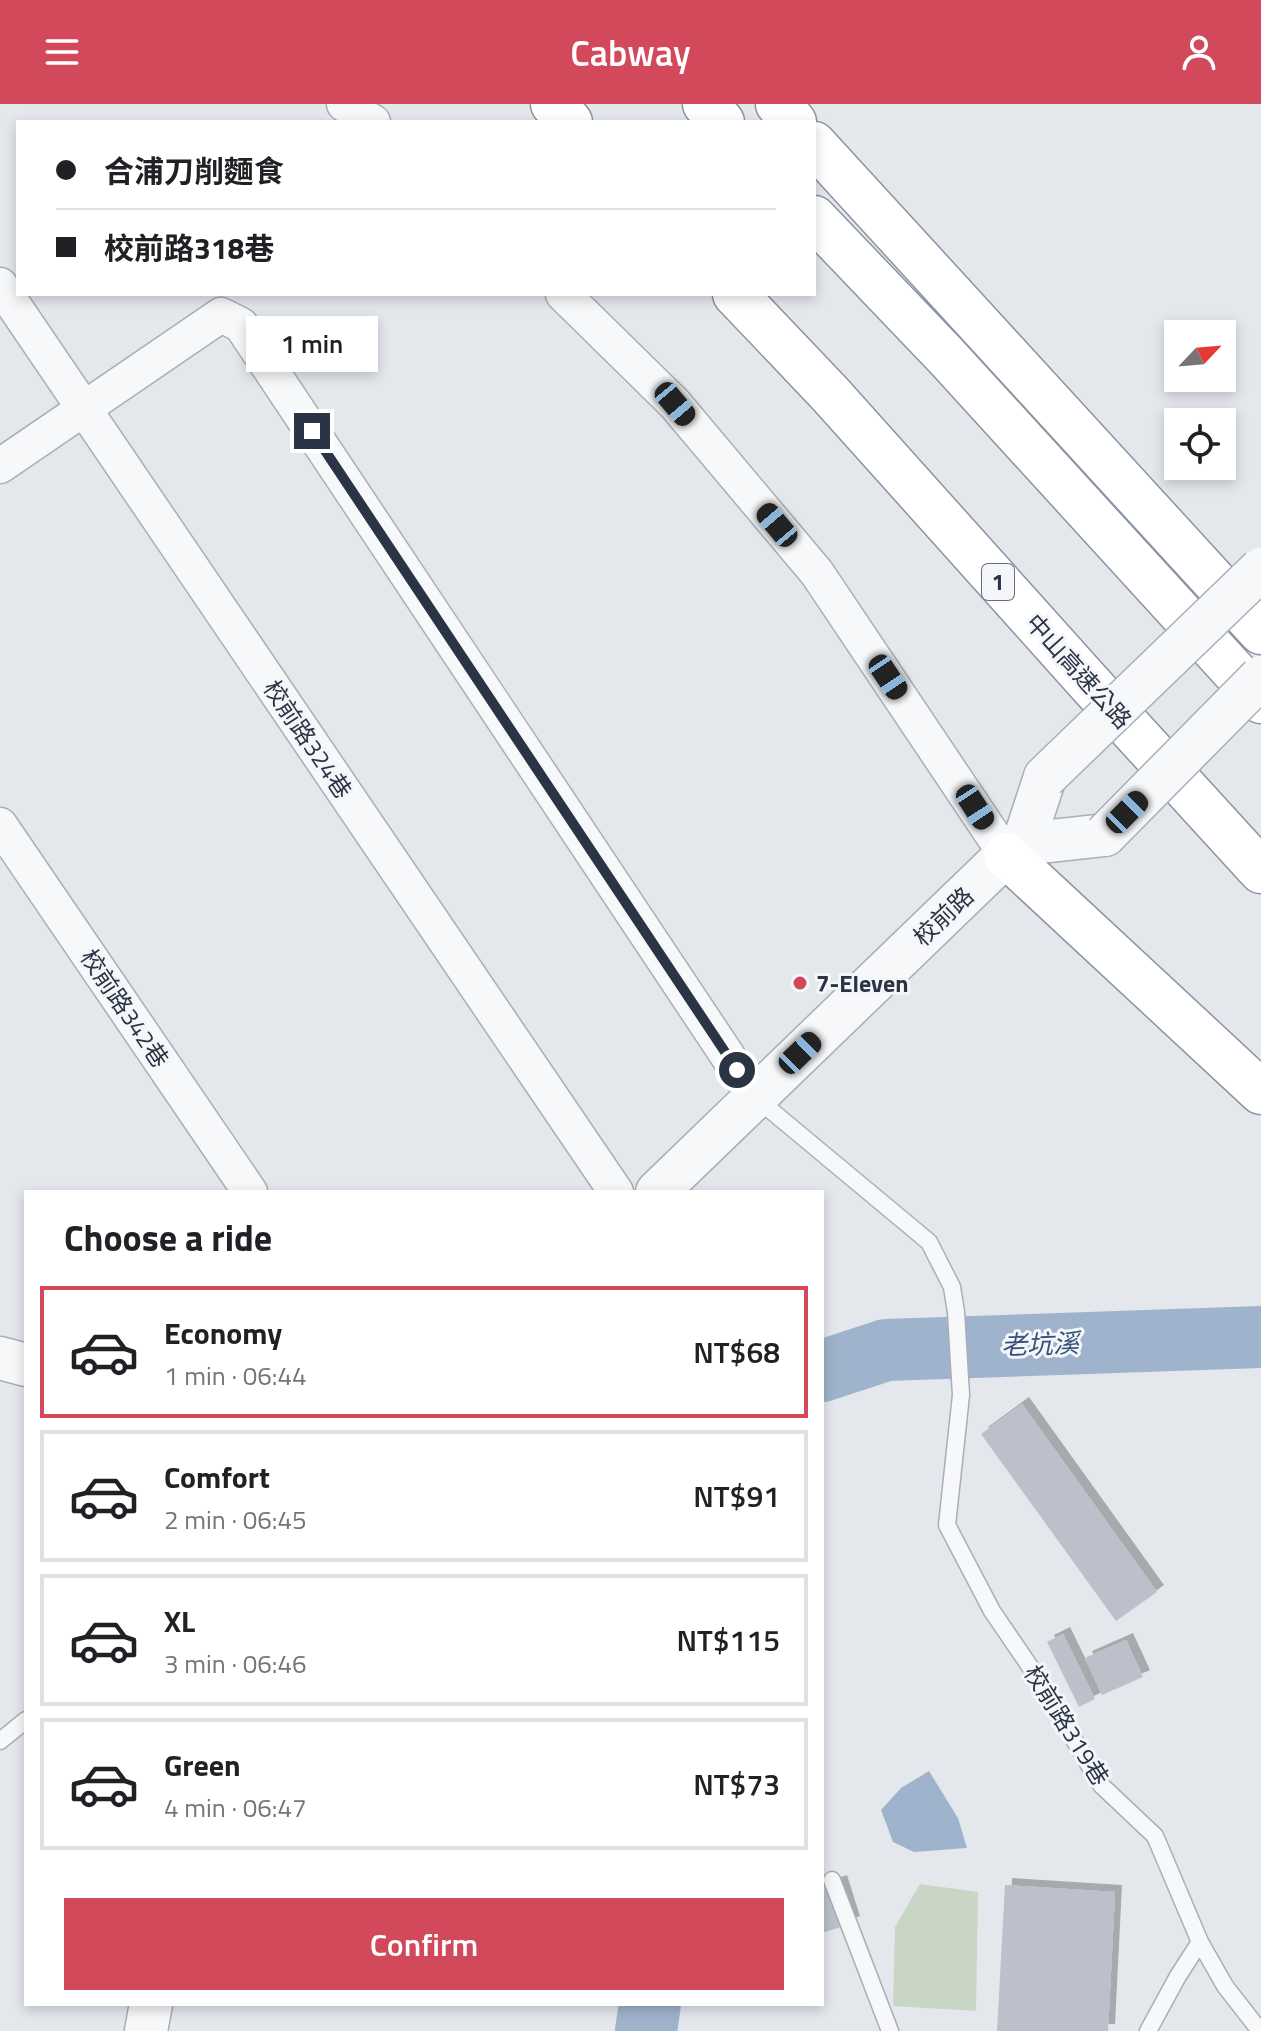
<!DOCTYPE html>
<html lang="en">
<head>
<meta charset="utf-8">
<style>
  :root { --surface:#fff; --page:#f2f2f2; --text:#202124; --muted:#757577; --line:#e0e0e0; --accent:#d1495b }
  body { margin:0; font-family:"Titillium Web","Noto Sans TC",sans-serif; background:var(--page); color:var(--text); height:100vh; display:flex; flex-direction:column; font-size:30px; white-space:nowrap }
  * { box-sizing:border-box; margin:0 }
  p { font-size:26px; color:var(--muted) }
  .icon { flex:none; width:44px; height:44px; fill:none; stroke:currentColor; stroke-width:2; stroke-linecap:round; stroke-linejoin:round }
  .map { position:relative; flex:1; overflow:hidden }
  .sheet { position:absolute; left:24px; top:1086px; width:800px; height:816px; display:flex; flex-direction:column; background:var(--surface); border-radius:0px; box-shadow:0 4px 12px #0003 }
  .sheet>* { flex:none }
  .guide { position:absolute; left:16px; top:16px; width:800px; height:176px; border-radius:0px; box-shadow:0 4px 12px #0003; display:grid; align-content:center; height:176px; padding:0 40px; background:var(--surface) }
  .needle { width:52px; rotate:64deg }
  .buttons { position:absolute; left:1164px; top:216px; display:grid; gap:16px }
  .buttons a { display:grid; place-items:center; width:72px; height:72px; border-radius:0px; background:var(--surface); box-shadow:0 4px 12px #0003; font-size:40px }
  .end { position:absolute; width:36px; height:36px; margin:-18px; border:10px solid #2b3445; background:#fff; box-shadow:0 0 0 4px #fff }
  .from { border-radius:50% }
  .bubble { position:absolute; height:56px; border-radius:0px; background:var(--surface); box-shadow:0 4px 12px #0003; font-size:26px; font-weight:600; line-height:56px; text-align:center }
  .car { position:absolute; width:24px; height:48px; margin:-24px -12px; border-radius:10px; box-shadow:0 0 6px 2px #0007; background:linear-gradient(#222 24%,#8ab4d8 0 40%,#222 0 76%,#8ab4d8 0 86%,#222 0) }
  .guide b { display:flex; align-items:center; gap:28px; height:76px; font-size:30px }
  .guide b+b { border-top:2px solid var(--line) }
  .guide i { width:20px; height:20px; background:var(--text) }
  ul { padding:0; list-style:none }
  li { display:flex; align-items:center; gap:24px; height:132px; margin:0 16px 12px; padding:0 24px; border:4px solid var(--line); border-radius:0px }
  li div { flex:1 }
  li b { display:block; font-size:30px }
  li em { font-style:normal; font-weight:600 }
  li.current { border-color:var(--accent) }
  li>.icon { width:72px; height:72px; stroke-width:1.5 }
  h2 { padding:0 40px; font-size:36px; line-height:96px }
  .action { display:flex; gap:16px; margin-top:auto; padding:16px 40px }
  .action a { flex:1; height:92px; border-radius:0px; background:var(--accent); color:#fff; font-size:32px; font-weight:600; line-height:92px; text-align:center }
  header { display:flex; justify-content:space-between; align-items:center; height:104px; padding:0 40px; background:var(--accent); color:#fff; font-size:36px; font-weight:600 }
  .map>svg:first-child { display:block }
</style>
</head>
<body>
<header><svg class="icon" aria-label="menu" viewBox="0 0 24 24"><path d="M4 6h16M4 12h16M4 18h16"/></svg>Cabway<svg class="icon" aria-label="person" viewBox="0 0 24 24"><circle cx="12" cy="8" r="4"/><path d="M4 21q1-7 8-7t8 7"/></svg></header>
<div class="map">
<svg width="1261" height="1927" viewBox="0 0 1261 1927">
  <defs>
    <filter id="shadow"><feDropShadow dx="7" dy="-7" stdDeviation="0" flood-color="#0004"/></filter>
  </defs>
  <rect width="100%" height="100%" fill="#e4e7ec"/>
  <path fill="#c9d6c5" d="M 920,1780 L 978,1788 L 976,1907 L 893,1902 L 895,1823 Z"/>
  <path fill="#9fb4cc" d="M 929,1667 L 958,1714 L 967,1744 L 914,1748 L 893,1738 L 881,1706 L 901,1684 Z"/>
  <g fill="none" stroke-linecap="round" stroke-linejoin="round">
    <path stroke="#9fb4cc" stroke-width="62" d="M 822,1267 L 886,1246 L 1261,1233
      M 646,1927 L 650,1900"/>
  </g>
  <path fill="#bbc0ca" filter="url(#shadow)" d="M 1022,1300 L 1157,1488 L 1116,1517 L 981,1330 Z
    M 1063,1530 L 1095,1595 L 1079,1603 L 1047,1538 Z
    M 1126,1536 L 1143,1573 L 1102,1591 L 1085,1554 Z
    M 840,1778 L 853,1819 L 822,1829 L 822,1784 Z
    M 1005,1781 L 1115,1788 L 1108,1927 L 997,1927 Z"/>
  <g fill="none" stroke-linecap="round" stroke-linejoin="round">
    <g stroke="#a9aeb7" stroke-width="19">
      <path id="service" d="M 756,994 L 929,1138 L 952,1183 L 956,1208 L 961,1291 L 947,1421 L 992,1507 L 1035,1570 L 1101,1681 L 1155,1732 L 1200,1838 L 1225,1882 L 1260,1927
        M 0,1637 L 26,1616
        M 832,1776 L 890,1927
        M 1148,1927 L 1178,1872 L 1200,1838"/>
    </g>
    <g stroke="#a9aeb7" stroke-width="37">
      <path id="minor" d="M 344,0 L 373,18
        M 0,181 L 616,1088
        M 563,190 L 675,300 L 817,469 L 1006,751
        M 0,362 L 221,211 L 241,221 L 755,993
        M 0,721 L 250,1088"/>
    </g>
    <g stroke="#a9aeb7" stroke-width="45">
      <path id="tertiary" d="M 1023,740 L 1045,673
        M 657,1088 L 1006,751 L 1023,740 L 1105,731
        M 0,1254 L 26,1261
        M 146,1927 L 151,1900"/>
    </g>
    <g stroke="#8b94a3" stroke-width="47">
      <path id="motorway" d="M 553,0 L 570,18
        M 705,0 L 722,18
        M 778,0 L 794,18
        M 814,40 L 1261,528
        M 814,114 L 946,252 L 1261,597
        M 735,190 L 831,291 L 1091,581 L 1261,767
        M 1006,751 L 1261,988"/>
    </g>
    <use href="#service" stroke="#f7f8fa" stroke-width="16"/>
    <use href="#minor" stroke="#f7f8fa" stroke-width="34"/>
    <use href="#tertiary" stroke="#f7f8fa" stroke-width="42"/>
    <use href="#motorway" stroke="#fff" stroke-width="44"/>
    <g stroke="#a9aeb7" stroke-width="45" stroke-linecap="butt">
      <path id="tertiary-bridge" d="M 1045,673 L 1261,465
        M 1105,731 L 1261,573"/>
    </g>
    <use href="#tertiary-bridge" stroke="#f7f8fa" stroke-width="42"/>
  </g>
  <g fill="none" stroke-linecap="round" stroke-linejoin="round">
    <path stroke="#2b3445" stroke-width="10" d="M 312,327 L 737,966"/>
  </g>
  <circle fill="#d1495b" stroke="#f4f6f9" stroke-width="3" cx="800" cy="879" r="8"/>
  <g text-anchor="middle" dominant-baseline="central" stroke-width="6" stroke-linejoin="round" paint-order="stroke">
    <rect fill="#f4f6f9" stroke="#676e7b" stroke-width="2" x="982" y="460" width="32" height="36" rx="6"/>
    <g font-size="22" font-weight="bold" fill="#2b3445">
      <text x="998" y="478">1</text>
    </g>
    <g font-size="24" fill="#2b3445" stroke="#f4f6f9">
      <text transform="translate(1079 567) rotate(48)">中山高速公路</text>
      <text transform="translate(308 635) rotate(56)">校前路324巷</text>
      <text transform="translate(943 812) rotate(-44)">校前路</text>
      <text transform="translate(125 904) rotate(56)">校前路342巷</text>
      <text transform="translate(1067 1621) rotate(58)">校前路319巷</text>
    </g>
    <g font-size="24" font-weight="bold" fill="#2b3445" stroke="#f4f6f9" text-anchor="start">
      <text x="816" y="879">7-Eleven</text>
    </g>
    <g font-size="26" font-style="italic" fill="#34527a" stroke="#f4f6f9">
      <text transform="translate(1040 1240) rotate(-2)">老坑溪</text>
    </g>
  </g>
</svg>
<div class="buttons">
<a><svg class="needle" viewBox="-14 -14 28 28"><path d="M0-13l5 13h-10z" fill="#e53935"/><path d="M0 13l5-13h-10z" fill="#757577"/></svg></a>
<a><svg class="icon" aria-label="locate" viewBox="0 0 24 24"><circle cx="12" cy="12" r="6"/><path d="M12 2v4M12 18v4M2 12h4M18 12h4"/></svg></a>
</div>
<i class="end from" style="left:737px;top:966px"></i>
<i class="end" style="left:312px;top:327px"></i>
<div class="bubble" style="left:246px;top:212px;width:132px">1 min</div>
<i class="car" style="left:675px;top:300px;rotate:140deg"></i>
<i class="car" style="left:777px;top:421px;rotate:320deg"></i>
<i class="car" style="left:888px;top:573px;rotate:146deg"></i>
<i class="car" style="left:975px;top:703px;rotate:147deg"></i>
<i class="car" style="left:1127px;top:708px;rotate:45deg"></i>
<i class="car" style="left:800px;top:949px;rotate:46deg"></i>
<div class="guide">
<b><i class="from"></i>合浦刀削麵食</b>
<b><i></i>校前路318巷</b>
</div>
<section class="sheet">
<h2>Choose a ride</h2>
<ul>
<li class="current"><svg class="icon" aria-label="car" viewBox="0 0 24 24"><path d="M5 17H2v-5l4-1 3-4h7l3 4 3 1v5h-3M9 17h6M6 11h13"/><circle cx="7" cy="17" r="2"/><circle cx="17" cy="17" r="2"/></svg><div><b>Economy</b><p>1 min · 06:44</p></div><em>NT$68</em></li>
<li><svg class="icon" aria-label="car" viewBox="0 0 24 24"><path d="M5 17H2v-5l4-1 3-4h7l3 4 3 1v5h-3M9 17h6M6 11h13"/><circle cx="7" cy="17" r="2"/><circle cx="17" cy="17" r="2"/></svg><div><b>Comfort</b><p>2 min · 06:45</p></div><em>NT$91</em></li>
<li><svg class="icon" aria-label="car" viewBox="0 0 24 24"><path d="M5 17H2v-5l4-1 3-4h7l3 4 3 1v5h-3M9 17h6M6 11h13"/><circle cx="7" cy="17" r="2"/><circle cx="17" cy="17" r="2"/></svg><div><b>XL</b><p>3 min · 06:46</p></div><em>NT$115</em></li>
<li><svg class="icon" aria-label="car" viewBox="0 0 24 24"><path d="M5 17H2v-5l4-1 3-4h7l3 4 3 1v5h-3M9 17h6M6 11h13"/><circle cx="7" cy="17" r="2"/><circle cx="17" cy="17" r="2"/></svg><div><b>Green</b><p>4 min · 06:47</p></div><em>NT$73</em></li>
</ul>
<div class="action"><a>Confirm</a></div>
</section>
</div>
</body>
</html>
